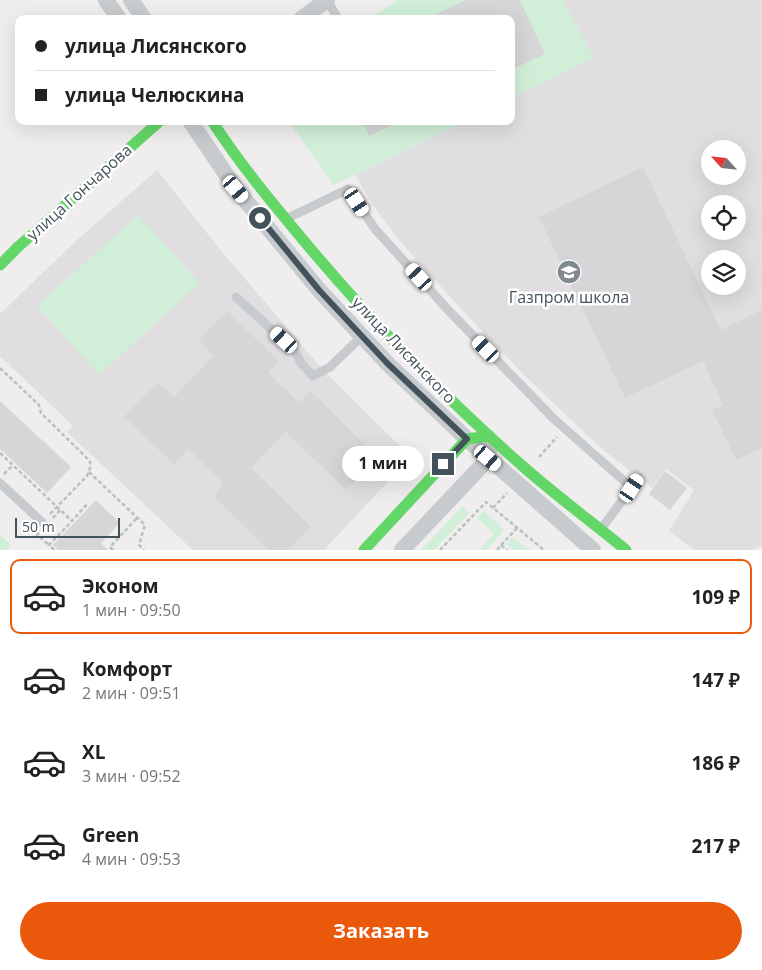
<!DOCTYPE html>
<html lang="ru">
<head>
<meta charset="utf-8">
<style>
  :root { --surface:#fff; --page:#f6f6f6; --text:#222; --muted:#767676; --line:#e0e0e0; --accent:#ea580c }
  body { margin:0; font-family:"Open Sans",sans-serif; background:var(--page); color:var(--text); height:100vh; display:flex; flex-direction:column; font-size:19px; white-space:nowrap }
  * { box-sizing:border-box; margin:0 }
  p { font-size:16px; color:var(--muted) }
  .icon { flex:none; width:28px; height:28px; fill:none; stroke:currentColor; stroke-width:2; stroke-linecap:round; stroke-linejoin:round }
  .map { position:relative; height:550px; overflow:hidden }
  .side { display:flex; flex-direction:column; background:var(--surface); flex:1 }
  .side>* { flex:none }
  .hud { position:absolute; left:15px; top:15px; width:500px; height:110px; border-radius:10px; box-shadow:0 5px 20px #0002; display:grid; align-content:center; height:110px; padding:0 20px; background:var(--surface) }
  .needle { width:32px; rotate:297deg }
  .fabs { position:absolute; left:701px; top:140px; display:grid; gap:10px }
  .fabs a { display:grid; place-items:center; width:45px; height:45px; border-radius:50%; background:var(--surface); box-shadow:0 5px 20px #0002; font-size:25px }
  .scale { position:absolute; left:15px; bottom:12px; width:105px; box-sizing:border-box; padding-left:5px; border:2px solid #44535b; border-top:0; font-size:14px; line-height:18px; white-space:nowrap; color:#44535b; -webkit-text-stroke:4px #fff; paint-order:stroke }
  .end { position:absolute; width:22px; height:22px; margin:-11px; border:6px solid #44535b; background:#fff; box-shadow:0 0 0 2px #fff }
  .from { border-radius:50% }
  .bubble { position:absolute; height:35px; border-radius:18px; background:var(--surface); box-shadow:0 5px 20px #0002; font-size:16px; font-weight:700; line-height:35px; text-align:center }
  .car { position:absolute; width:15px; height:30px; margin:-15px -8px; border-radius:6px; box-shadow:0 0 4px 1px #0007; background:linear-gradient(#fff 24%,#345 0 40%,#fff 0 76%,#345 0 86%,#fff 0) }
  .hud b { display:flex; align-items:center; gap:18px; height:48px; font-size:19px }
  .hud b+b { border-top:1px solid var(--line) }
  .hud i { width:12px; height:12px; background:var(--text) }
  ul { padding:9px 0 0; list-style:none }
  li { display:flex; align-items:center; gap:15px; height:75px; margin:0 10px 8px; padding:0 10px; border:2px solid transparent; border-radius:10px }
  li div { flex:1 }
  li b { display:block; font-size:19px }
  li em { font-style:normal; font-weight:700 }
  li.current { border-color:var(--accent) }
  li>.icon { width:45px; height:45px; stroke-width:1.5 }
  .button { display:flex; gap:10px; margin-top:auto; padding:10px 20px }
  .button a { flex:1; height:58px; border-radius:30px; background:var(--accent); color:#fff; font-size:20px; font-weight:700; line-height:58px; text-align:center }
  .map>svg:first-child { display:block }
</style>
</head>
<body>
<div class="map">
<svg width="762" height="550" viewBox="0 0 762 550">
  <rect width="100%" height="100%" fill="#efedee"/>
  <path fill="#e0dee0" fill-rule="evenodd" d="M 563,0 L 762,0 L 762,545 L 754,550 L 694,550 L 669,531 L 694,490 L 666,469 L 652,488 L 602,449 L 523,374 L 464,312 L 400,241 L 372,204 L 355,175 L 465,121 L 511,121 L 511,98 L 593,58 ZM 710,149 L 738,149 L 738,176 L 710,176 ZM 710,204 L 738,204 L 738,231 L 710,231 ZM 710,259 L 738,259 L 738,286 L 710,286 Z
    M 157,170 L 222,252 L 324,371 L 411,457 L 324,550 L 193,550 L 67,432 L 73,426 L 0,356 L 0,314 L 78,239 Z"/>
  <path fill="#d1efd8" d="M 397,0 L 563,0 L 594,58 L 511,98 L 511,19 L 369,19 Z
    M 288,121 L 465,121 L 334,185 Z
    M 138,215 L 200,283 L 99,375 L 37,306 Z
    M 463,506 L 469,513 L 434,550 L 421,550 Z
    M 484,511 L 504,530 L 486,550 L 479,550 L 494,534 L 477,518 Z
    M 0,535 L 11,545 L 7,550 L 0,550 Z
    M 512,537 L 529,550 L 514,550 L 506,544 Z"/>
  <path fill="#d6d6d8" d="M 466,0 L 520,0 L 545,54 L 511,70 L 511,19 L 426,19 Z
    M 362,121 L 401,121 L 369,136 Z
    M 643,167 L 721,330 L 762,310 L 762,448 L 736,460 L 712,410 L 723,405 L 703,361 L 625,398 L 539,217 Z
    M 227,311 L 279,361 L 268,373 L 299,403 L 310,391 L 378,457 L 346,490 L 286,432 L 251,468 L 311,527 L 289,550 L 269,550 L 215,497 L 222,482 L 188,449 L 174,464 L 124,417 L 158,382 L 174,397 L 214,355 L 198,341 Z
    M 0,401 L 71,467 L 47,493 L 0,449 Z
    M 665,471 L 687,488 L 670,510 L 649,494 Z
    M 96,500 L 120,523 L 101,543 L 108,550 L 58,550 L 53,545 Z"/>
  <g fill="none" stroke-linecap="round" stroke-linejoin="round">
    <path stroke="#b5c3bd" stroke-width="2.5" stroke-dasharray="4 2.5" stroke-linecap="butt" d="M 0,368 L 39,405 L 41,413 L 89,460 L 91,465 L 87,476 L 49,515
      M 0,453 L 72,521 L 88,503
      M 539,457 L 557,437
      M 89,472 L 145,525 L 139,545 L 144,550
      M 4,474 L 13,465
      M 493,508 L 507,493
      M 53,518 L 60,510
      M 39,533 L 37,535 L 49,545
      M 501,545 L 517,528
      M 54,550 L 49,545 L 72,521
      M 113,550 L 110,547 L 137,518
      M 440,550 L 486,502 L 544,550
      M 497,550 L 501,545 L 507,550"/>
    <path stroke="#c7cbcd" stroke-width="9" d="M 327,0 L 338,19
      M 286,219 L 348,189 L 375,229 L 450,312 L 555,420 L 632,488
      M 236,297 L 295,351 L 301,363 L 313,376 L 330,367 L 362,336
      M 0,483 L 42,522
      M 601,529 L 639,478"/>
    <path stroke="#c7cbcd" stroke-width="16" d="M 106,0 L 119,19
      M 131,0 L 144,19
      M 301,19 L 327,0
      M 190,121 L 236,189 L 319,290 L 387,363 L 467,439 L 593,550
      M 402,550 L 489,458 L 489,449"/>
    <path stroke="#63d668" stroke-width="11" d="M 212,121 C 241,166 275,206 309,247 C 376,326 448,401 526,469 C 558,497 593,523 626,550
      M 0,265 L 19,246 L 160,121
      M 364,550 L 467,439 L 490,436"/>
  </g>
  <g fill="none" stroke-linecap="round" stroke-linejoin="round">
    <path stroke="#44535b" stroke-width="6" d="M 260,218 L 319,290 L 387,363 L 467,439 L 443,464"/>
  </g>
  <defs>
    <g id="school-disc" transform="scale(1.25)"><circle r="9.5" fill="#80898e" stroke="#fff"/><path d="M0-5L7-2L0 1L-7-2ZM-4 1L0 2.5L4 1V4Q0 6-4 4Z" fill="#fff"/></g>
  </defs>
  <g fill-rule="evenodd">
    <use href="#school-disc" x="569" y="272"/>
  </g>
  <g text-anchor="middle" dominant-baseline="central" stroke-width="5" stroke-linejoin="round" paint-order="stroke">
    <g font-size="16" fill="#44535b" stroke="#fff">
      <text transform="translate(79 192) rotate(-42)">улица Гончарова</text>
      <text transform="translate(404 350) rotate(46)">улица Лисянского</text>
    </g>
    <g font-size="16" fill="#44535b" stroke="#fff">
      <text x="569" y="297">Газпром школа</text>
    </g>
  </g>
</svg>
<div class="fabs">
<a><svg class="needle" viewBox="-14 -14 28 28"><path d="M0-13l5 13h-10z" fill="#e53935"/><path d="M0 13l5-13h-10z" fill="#767676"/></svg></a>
<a><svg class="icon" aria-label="locate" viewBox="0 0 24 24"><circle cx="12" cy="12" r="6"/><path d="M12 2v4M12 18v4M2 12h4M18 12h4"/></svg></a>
<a><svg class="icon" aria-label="layers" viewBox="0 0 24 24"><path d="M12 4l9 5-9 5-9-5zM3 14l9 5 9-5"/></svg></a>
</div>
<div class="scale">50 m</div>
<i class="end from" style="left:260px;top:218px"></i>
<i class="end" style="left:443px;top:464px"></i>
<div class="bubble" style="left:342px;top:446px;width:82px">1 мин</div>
<i class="car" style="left:236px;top:189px;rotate:140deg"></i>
<i class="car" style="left:357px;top:202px;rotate:146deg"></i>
<i class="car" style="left:419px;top:277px;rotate:318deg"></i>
<i class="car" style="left:284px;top:340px;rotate:312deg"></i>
<i class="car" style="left:486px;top:349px;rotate:316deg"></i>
<i class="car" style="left:488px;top:458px;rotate:131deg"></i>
<i class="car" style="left:632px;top:488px;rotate:33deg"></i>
<div class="hud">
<b><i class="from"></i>улица Лисянского</b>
<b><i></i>улица Челюскина</b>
</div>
</div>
<section class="side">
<ul>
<li class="current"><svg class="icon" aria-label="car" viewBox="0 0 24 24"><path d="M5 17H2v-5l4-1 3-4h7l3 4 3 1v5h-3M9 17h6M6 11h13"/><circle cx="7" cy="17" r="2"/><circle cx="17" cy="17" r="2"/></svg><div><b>Эконом</b><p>1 мин · 09:50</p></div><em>109 ₽</em></li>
<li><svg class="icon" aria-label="car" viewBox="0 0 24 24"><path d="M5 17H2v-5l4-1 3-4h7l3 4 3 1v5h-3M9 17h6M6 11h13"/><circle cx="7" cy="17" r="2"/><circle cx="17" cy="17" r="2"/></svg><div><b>Комфорт</b><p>2 мин · 09:51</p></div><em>147 ₽</em></li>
<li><svg class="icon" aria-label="car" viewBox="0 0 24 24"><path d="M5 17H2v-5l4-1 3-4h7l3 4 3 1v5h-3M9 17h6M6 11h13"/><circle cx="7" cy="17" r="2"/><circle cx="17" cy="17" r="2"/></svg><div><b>XL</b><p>3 мин · 09:52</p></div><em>186 ₽</em></li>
<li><svg class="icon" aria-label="car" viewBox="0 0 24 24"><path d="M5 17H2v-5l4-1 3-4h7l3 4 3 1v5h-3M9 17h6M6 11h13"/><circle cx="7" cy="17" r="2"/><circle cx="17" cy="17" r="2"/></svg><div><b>Green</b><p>4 мин · 09:53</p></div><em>217 ₽</em></li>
</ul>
<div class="button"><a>Заказать</a></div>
</section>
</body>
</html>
